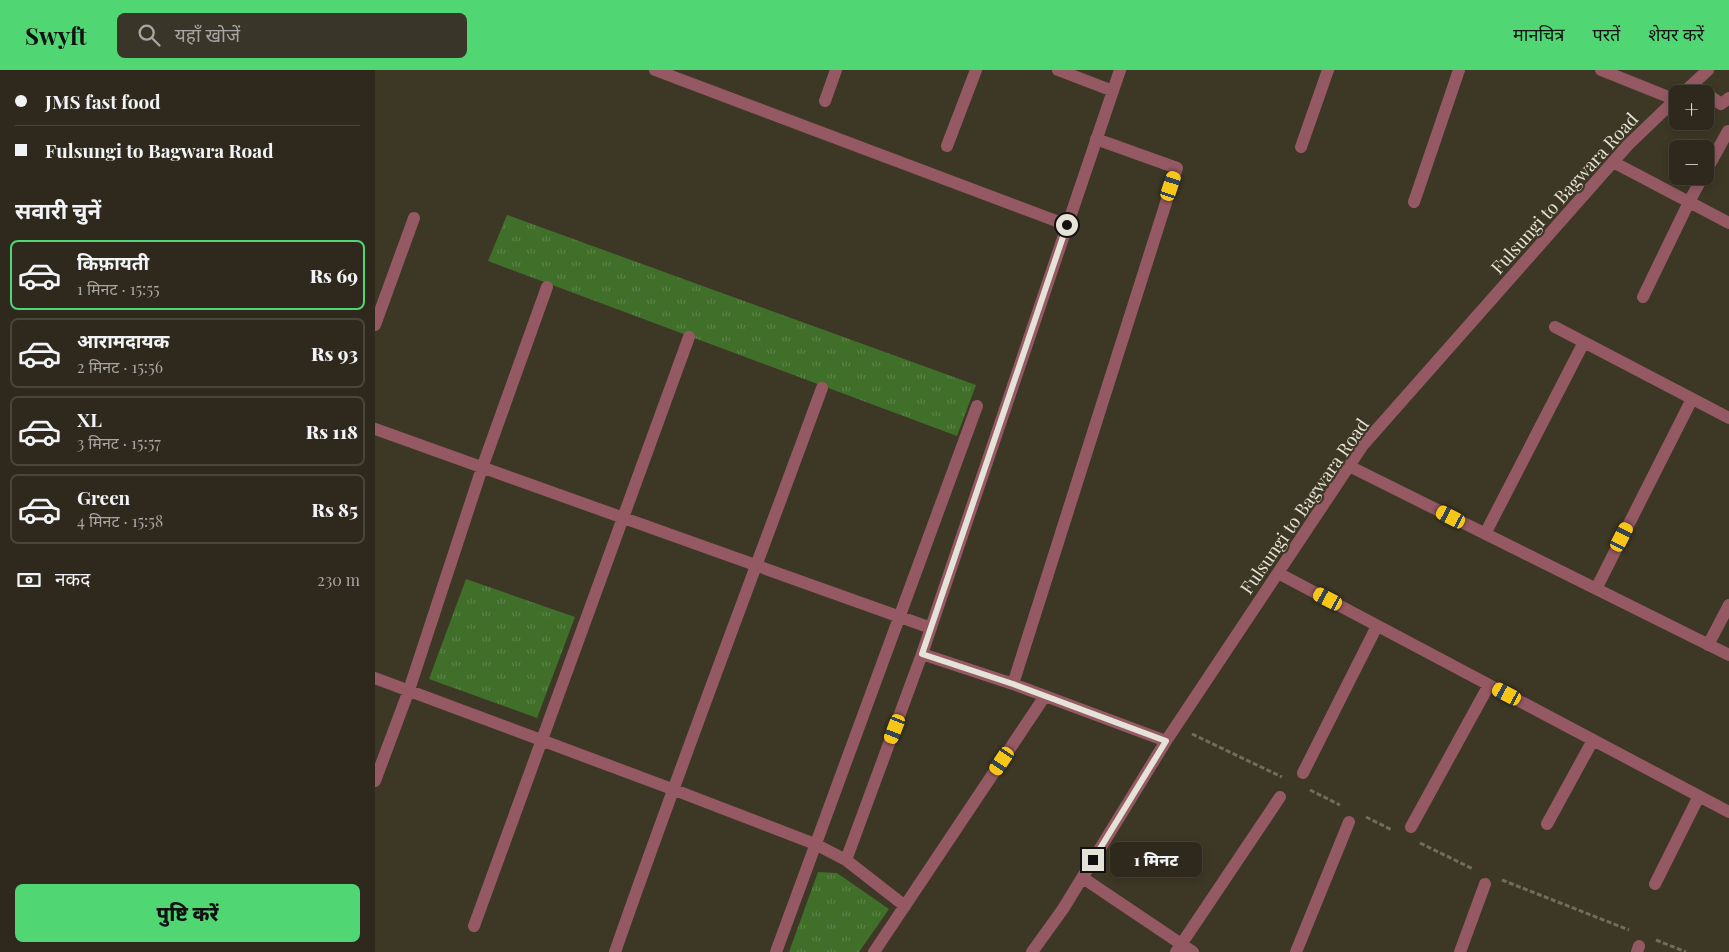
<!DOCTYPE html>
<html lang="hi">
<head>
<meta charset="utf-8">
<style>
  :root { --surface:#2e291c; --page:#3a3529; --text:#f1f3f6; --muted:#a7a6a3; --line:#49453b; --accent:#51d674 }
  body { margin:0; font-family:"Playfair Display","Noto Sans Devanagari",serif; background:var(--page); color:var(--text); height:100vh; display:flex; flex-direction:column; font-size:19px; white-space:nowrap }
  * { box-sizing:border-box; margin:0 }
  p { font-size:16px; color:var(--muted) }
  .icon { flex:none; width:28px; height:28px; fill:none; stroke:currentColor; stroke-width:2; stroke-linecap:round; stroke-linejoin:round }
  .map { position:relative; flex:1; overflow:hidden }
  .sheet { display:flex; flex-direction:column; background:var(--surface); width:375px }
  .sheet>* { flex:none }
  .guide { display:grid; align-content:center; height:110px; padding:0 15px; background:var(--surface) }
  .tools { position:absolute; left:1294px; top:15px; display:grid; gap:10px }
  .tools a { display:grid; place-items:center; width:45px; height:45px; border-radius:8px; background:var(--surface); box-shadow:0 2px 8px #0003,0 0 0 1px var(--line); font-size:25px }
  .end { position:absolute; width:22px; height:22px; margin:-11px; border:6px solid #e5e2d7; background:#111; box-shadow:0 0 0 2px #111 }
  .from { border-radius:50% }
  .bubble { position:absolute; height:35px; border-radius:8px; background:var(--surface); box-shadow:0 2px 8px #0003,0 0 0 1px var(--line); font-size:16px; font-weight:800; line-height:35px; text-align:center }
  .car { position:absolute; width:15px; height:30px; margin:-15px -8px; border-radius:6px; box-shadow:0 0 4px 1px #0007; background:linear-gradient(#f5c518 24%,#345 0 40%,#f5c518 0 76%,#345 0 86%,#f5c518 0) }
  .guide b { display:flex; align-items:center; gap:18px; height:48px; font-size:19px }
  .guide b+b { border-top:1px solid var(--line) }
  .guide i { width:12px; height:12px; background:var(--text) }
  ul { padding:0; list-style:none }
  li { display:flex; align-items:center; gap:15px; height:70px; margin:0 10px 8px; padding:0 5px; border:2px solid var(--line); border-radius:8px }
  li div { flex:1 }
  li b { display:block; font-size:19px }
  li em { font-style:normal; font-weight:800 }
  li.current { border-color:var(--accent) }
  li>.icon { width:45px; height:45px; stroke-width:1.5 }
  h2 { padding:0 15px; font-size:22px; line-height:60px }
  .pay { display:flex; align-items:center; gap:12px; height:55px; padding:0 15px; font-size:19px }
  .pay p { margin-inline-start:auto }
  .button { display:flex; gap:10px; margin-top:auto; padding:10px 15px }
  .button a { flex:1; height:58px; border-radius:8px; background:var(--accent); color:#111; font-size:20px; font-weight:800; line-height:58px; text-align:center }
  header { display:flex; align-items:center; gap:30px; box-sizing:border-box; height:70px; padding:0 25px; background:var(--accent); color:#111 }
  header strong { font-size:24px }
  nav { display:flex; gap:28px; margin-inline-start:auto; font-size:18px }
  .search { width:350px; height:45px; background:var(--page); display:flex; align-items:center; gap:12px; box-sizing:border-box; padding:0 18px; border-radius:8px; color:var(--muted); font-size:19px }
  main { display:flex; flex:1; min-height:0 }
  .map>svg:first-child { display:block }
</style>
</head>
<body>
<header>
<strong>Swyft</strong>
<div class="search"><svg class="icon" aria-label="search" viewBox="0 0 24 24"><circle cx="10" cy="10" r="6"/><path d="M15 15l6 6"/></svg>यहाँ खोजें</div>
<nav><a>मानचित्र</a><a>परतें</a><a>शेयर करें</a></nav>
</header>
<main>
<section class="sheet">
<div class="guide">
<b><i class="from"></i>JMS fast food</b>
<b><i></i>Fulsungi to Bagwara Road</b>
</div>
<h2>सवारी चुनें</h2>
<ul>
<li class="current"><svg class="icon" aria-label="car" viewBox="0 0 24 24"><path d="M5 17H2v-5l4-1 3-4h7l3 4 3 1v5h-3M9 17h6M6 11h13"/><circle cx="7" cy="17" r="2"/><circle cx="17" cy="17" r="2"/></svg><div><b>किफ़ायती</b><p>1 मिनट · 15:55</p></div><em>Rs 69</em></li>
<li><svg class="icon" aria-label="car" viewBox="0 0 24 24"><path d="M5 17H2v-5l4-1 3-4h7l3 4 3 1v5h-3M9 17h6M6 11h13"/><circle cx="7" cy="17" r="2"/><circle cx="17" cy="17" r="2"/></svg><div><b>आरामदायक</b><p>2 मिनट · 15:56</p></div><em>Rs 93</em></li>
<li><svg class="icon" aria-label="car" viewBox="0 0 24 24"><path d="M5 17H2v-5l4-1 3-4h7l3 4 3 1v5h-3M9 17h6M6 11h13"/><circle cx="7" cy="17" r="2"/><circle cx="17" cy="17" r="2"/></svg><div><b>XL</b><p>3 मिनट · 15:57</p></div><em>Rs 118</em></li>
<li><svg class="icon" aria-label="car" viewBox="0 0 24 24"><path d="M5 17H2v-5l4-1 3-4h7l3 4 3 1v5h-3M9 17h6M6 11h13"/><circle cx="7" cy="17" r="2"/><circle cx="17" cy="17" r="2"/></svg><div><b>Green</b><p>4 मिनट · 15:58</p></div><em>Rs 85</em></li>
</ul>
<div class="pay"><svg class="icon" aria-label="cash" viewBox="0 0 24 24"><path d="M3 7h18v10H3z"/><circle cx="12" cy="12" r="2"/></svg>नकद<p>230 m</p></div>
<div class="button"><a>पुष्टि करें</a></div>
</section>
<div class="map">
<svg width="1354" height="882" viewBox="0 0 1354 882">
  <defs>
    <pattern id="park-tufts" width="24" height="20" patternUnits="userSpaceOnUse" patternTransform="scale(1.25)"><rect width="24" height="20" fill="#406f2a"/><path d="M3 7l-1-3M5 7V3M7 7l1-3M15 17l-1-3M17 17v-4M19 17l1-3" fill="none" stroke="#5b8348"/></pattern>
  </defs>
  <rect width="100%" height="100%" fill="#3d3725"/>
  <path fill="url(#park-tufts)" d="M 132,145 L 601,315 L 582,366 L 113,191 Z
    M 91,509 L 200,547 L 162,648 L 54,609 Z
    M 443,802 L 462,803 L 514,839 L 484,882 L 414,882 Z"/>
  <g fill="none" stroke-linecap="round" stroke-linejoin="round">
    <path stroke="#716c5c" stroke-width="3" stroke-dasharray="5 2.5" stroke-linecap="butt" d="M 817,664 L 907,707
      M 935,720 L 965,735
      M 991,747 L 1017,760
      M 1045,773 L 1098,799
      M 1127,810 L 1254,860
      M 1281,870 L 1311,882"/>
    <path stroke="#955964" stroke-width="12" d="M 280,0 L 692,155
      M 683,0 L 738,21
      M 1226,0 L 1301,30
      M 1318,14 L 1346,34 L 1354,28
      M 1307,24 L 1333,0
      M 450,31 L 461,0
      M 572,76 L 601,0
      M 926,77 L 953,0
      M 1238,92 L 1354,153
      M 1330,103 L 1353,61
      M 1039,132 L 1084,0
      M 1268,227 L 1314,132 L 1328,106
      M 0,255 L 39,148
      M 1180,257 L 1354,348
      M 0,359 L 556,558
      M 974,396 L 1354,585
      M 1110,464 L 1209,272
      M 903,503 L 1354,742
      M 1221,519 L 1317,329
      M 1333,575 L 1354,535
      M 547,584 L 638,614 L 791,671
      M 0,608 L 297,719 L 440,774 L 471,790 L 530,836
      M 638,614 L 802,98 L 721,69
      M 928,703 L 1002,556
      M 0,711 L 34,620 L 107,398 L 172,217
      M 1172,754 L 1218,670
      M 1036,757 L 1114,615
      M 471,790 L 547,584 L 745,0
      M 708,808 L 818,882
      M 1280,814 L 1324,726
      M 99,856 C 172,660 241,463 314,267
      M 240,882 C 306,693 378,506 447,318
      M 401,882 L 602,336
      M 499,882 L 670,626
      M 657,882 L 688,839 L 791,671 L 988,375 L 1253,75 L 1302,28
      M 801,882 L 905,727
      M 921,882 L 974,752
      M 1085,882 L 1110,814
      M 1262,882 L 1264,876"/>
  </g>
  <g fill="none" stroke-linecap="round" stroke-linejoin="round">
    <path stroke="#e5e2d7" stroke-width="6" d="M 692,155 L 547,584 L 638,614 L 791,671 L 718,790"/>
  </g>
  <g text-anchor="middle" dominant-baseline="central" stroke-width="4.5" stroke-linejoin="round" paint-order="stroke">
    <g font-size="18" fill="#e5e2d7" stroke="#3d3725">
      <text transform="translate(1189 123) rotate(-48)">Fulsungi to Bagwara Road</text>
      <text transform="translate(929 436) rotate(-55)">Fulsungi to Bagwara Road</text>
    </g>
  </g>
</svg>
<div class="tools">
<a>+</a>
<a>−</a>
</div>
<i class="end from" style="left:692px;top:155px"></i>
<i class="end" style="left:718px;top:790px"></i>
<div class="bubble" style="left:735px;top:772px;width:92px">1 मिनट</div>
<i class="car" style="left:796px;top:116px;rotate:18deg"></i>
<i class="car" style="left:1076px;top:447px;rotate:297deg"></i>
<i class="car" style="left:1247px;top:467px;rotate:27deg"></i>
<i class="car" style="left:953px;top:529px;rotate:298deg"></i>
<i class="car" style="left:1132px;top:624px;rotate:298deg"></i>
<i class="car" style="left:520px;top:659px;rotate:201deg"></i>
<i class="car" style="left:627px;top:691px;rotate:214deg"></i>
</div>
</main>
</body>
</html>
